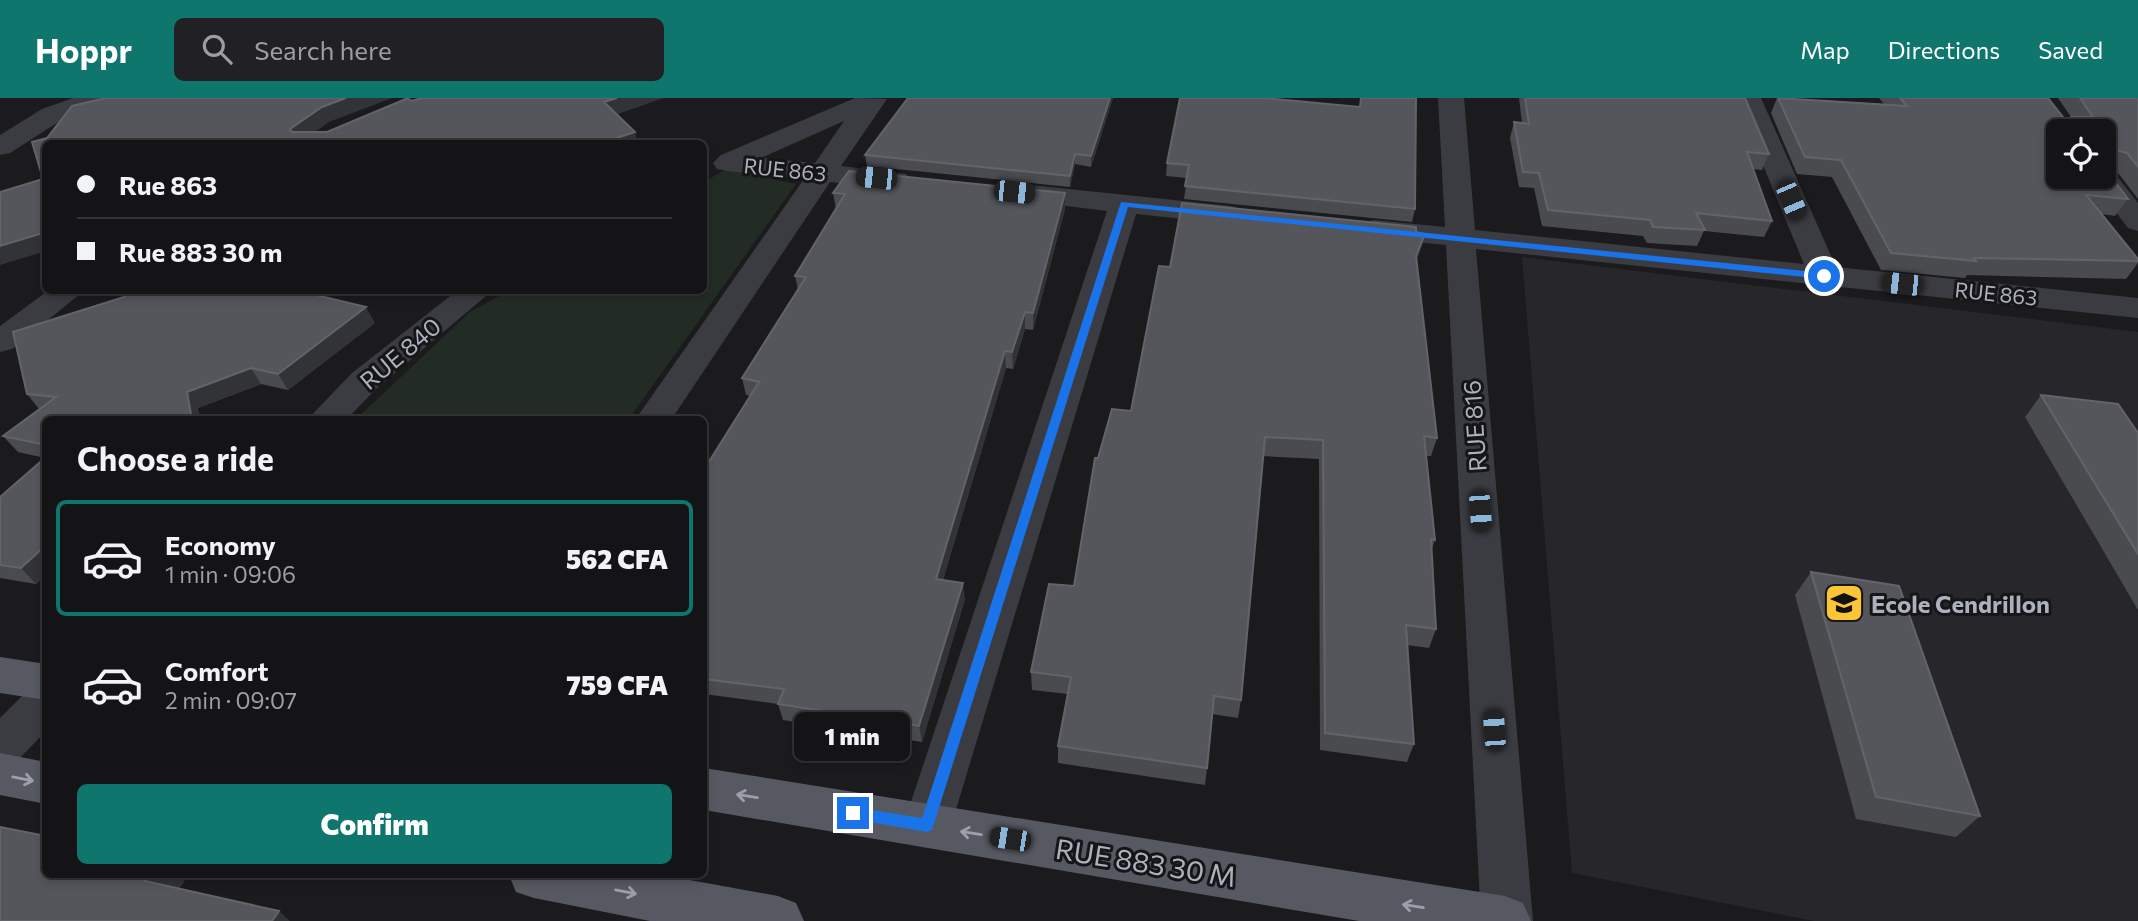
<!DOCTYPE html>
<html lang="en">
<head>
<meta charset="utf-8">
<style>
  :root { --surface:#141416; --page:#212123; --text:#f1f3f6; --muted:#9d9ea1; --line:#333335; --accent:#0f766e }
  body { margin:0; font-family:Commissioner,sans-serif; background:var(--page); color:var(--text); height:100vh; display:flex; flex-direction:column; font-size:26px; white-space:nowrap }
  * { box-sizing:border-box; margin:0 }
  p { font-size:23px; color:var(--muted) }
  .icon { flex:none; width:38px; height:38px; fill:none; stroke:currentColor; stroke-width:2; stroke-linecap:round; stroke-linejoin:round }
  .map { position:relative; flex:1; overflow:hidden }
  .drawer { position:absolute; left:42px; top:318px; width:665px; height:462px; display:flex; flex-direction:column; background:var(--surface); border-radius:10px; box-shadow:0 4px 10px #0003,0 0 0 2px var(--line) }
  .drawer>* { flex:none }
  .top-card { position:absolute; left:42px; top:42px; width:665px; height:154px; border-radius:10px; box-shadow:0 4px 10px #0003,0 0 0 2px var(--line); display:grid; align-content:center; height:154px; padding:0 35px; background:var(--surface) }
  .fabs { position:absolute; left:2046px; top:21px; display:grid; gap:14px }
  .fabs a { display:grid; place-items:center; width:70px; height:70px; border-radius:10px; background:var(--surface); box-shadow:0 4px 10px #0003,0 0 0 2px var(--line); font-size:35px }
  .end { position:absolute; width:32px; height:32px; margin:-16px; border:9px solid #1a73e8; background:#fff; box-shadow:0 0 0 4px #fff }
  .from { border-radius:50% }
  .bubble { position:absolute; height:49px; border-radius:10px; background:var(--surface); box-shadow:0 4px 10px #0003,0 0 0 2px var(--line); font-size:23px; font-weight:800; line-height:49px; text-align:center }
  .car { position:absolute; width:21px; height:42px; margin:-21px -10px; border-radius:9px; box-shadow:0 0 5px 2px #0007; background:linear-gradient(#222 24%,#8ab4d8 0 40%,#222 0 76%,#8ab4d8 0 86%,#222 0) }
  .top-card b { display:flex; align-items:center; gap:24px; height:66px; font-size:26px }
  .top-card b+b { border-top:2px solid var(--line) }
  .top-card i { width:18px; height:18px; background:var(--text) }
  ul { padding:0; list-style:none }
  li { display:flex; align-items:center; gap:21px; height:116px; margin:0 14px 10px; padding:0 21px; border:4px solid transparent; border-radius:10px }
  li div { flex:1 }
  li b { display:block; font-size:26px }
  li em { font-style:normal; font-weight:800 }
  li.current { border-color:var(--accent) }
  li>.icon { width:63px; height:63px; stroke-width:1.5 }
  h2 { padding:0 35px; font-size:32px; line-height:84px }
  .cta { display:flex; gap:14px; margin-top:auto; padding:14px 35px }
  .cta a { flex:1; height:80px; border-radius:10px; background:var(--accent); color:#fff; font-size:28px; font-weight:800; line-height:80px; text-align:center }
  header { display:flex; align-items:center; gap:42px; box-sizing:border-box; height:98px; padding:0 35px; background:var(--accent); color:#fff }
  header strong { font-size:33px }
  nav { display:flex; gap:38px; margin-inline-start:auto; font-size:24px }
  .search { width:490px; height:63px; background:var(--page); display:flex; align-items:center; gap:18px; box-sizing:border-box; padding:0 24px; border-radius:10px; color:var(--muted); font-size:26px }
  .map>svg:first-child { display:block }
</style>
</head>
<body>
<header>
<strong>Hoppr</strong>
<div class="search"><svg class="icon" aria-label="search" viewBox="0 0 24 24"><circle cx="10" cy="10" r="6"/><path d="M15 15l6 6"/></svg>Search here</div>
<nav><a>Map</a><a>Directions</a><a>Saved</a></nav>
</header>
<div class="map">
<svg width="2138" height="823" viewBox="0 0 2138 823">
  <rect width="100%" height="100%" fill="#1b1b1d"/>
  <path fill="#27262a" d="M 1522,159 L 2138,234 L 2138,823 L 1814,823 L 1572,775 Z"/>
  <path fill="#222c24" d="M 728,70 L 796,86 L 628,322 L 355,322 L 470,214 L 508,193 L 704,192 L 704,84 Z"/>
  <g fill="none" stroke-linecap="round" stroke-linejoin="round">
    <path fill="#3b3c42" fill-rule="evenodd" d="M 73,0 L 109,0 L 105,5 L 60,23 L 10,55 L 0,57 L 0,37 L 42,11 Z
      M 855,0 L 887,1 L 841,68 L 906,76 L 910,82 L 906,88 L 896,90 L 830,84 L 671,322 L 635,322 L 804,81 L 727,73 L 717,71 L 713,65 L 721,57 ZM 844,23 L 815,65 L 761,60 Z
      M 1438,0 L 1464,0 L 1475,132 L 1804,166 L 1735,0 L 1761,0 L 1836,169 L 2138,200 L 2138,220 L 1476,151 L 1533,823 L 1481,823 L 1446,147 L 1374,140 L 1364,137 L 1359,131 L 1364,125 L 1374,122 L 1445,129 Z
      M 2104,71 L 2113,73 L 2138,105 L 2138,133 L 2128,130 L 2089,79 L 2104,79 Z
      M 1012,85 L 1231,108 L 1241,111 L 1246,117 L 1241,123 L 1231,126 L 1136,116 L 951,728 L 944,744 L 927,750 L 910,744 L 903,728 L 1107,113 L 1002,100 L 998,94 L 1002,88 Z
      M 49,192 L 85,192 L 12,251 L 0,254 L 0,228 Z
      M 458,192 L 493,192 L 376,291 L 346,322 L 307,322 L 352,275 Z
      M 46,585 L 46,633 L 16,664 L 0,670 L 0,620 L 30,590 Z"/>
    <path fill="#575962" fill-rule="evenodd" d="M 0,559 L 46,566 L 46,602 L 0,595 Z
      M 0,655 L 46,664 L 46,706 L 0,697 Z
      M 704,670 L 1505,798 L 1523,805 L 1531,823 L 1359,823 L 704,712 Z
      M 509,777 L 662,777 L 778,798 L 796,805 L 804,823 L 650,823 L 534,800 L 516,794 Z"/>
  </g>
  <path fill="#494b4f" d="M 1113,0 L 1091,69 L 1075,66 L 1070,89 L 867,68 L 865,57 Z
    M 1180,0 L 1415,111 L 1412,124 L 1184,101 L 1187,80 L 1166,78 L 1167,65 Z
    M 1519,0 L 1745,0 L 1769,56 L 1762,72 L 1753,71 L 1772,123 L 1764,139 L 1704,133 L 1697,148 L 1647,145 L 1643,138 L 1542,128 L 1534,90 L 1519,89 L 1510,40 L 1514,24 L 1522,25 Z
    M 1777,0 L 1884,6 L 1879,0 L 2048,0 L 2067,24 L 2068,24 L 2071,19 L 2058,0 L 2138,0 L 2138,101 L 2115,71 L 2107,69 L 2105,71 L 2128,101 L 2115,118 L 2102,116 L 2138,161 L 2138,165 L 2126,181 L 1967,177 L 1965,180 L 1881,172 L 1832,79 L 1797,76 L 1771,15 Z
    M 833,95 L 1065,95 L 1065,111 L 1033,232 L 1025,231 L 1013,271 L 1006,270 L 943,482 L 965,501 L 922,644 L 783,622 L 778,606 L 704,596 L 704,361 L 710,362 L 751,298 L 746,297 L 742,280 L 798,192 L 795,178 L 836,111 Z
    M 1416,134 L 1425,136 L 1417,162 L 1437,340 L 1431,358 L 1426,358 L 1435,442 L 1431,454 L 1436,531 L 1429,550 L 1407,547 L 1414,646 L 1407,664 L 1320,652 L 1319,361 L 1263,358 L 1241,602 L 1238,620 L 1212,616 L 1207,670 L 1205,687 L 1058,665 L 1058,648 L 1068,596 L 1032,592 L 1031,574 L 1074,488 L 1098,360 L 1131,313 L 1170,169 Z
    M 123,192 L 337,192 L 319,198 L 375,225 L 288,292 L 261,286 L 198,310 L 46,322 L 46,477 L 36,486 L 0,480 L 0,399 L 45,360 L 18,354 L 3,338 L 39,311 L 27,296 L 124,199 Z
    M 2041,297 L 2138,335 L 2138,512 L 2025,319 Z
    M 1811,474 L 1980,718 L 1956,739 L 1856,721 L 1795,497 Z"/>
  <path fill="#323336" d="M 346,0 L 392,0 L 329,24 L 298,46 L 290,31 L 322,9 Z
    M 617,0 L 664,0 L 609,19 L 604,4 Z
    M 1110,0 L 1113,0 L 1091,69 L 1091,58 Z
    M 635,34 L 638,46 L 598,46 Z
    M 1075,56 L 1075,66 L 1070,89 L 1070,78 Z
    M 2113,60 L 2104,73 L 2104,61 Z
    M 1065,95 L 1065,111 L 1033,232 L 1033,215 Z
    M 46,134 L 46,153 L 0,167 L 0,148 Z
    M 1425,136 L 1420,154 L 1412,176 L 1416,158 Z
    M 286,192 L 337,192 L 294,206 Z
    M 366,209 L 375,225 L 288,292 L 278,276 Z
    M 1025,214 L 1025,231 L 1013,271 L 1012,254 Z
    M 1005,253 L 1006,270 L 938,498 L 936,481 Z
    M 251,270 L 261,286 L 198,310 L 201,322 L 192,322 L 187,294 Z
    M 46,447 L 46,477 L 36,486 L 21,470 Z
    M 963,485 L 965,501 L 922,644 L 919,628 Z
    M 150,777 L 178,777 L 185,783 L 169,804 L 145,783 Z
    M 279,813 L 290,823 L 272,823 Z"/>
  <path fill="#54565b" stroke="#62646a" stroke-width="2" d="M 106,0 L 346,0 L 322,9 L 290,31 L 292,34 L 327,34 L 408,0 L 411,3 L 422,0 L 617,0 L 604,4 L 635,34 L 598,46 L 46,46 L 46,134 L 0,148 L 0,94 L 43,81 L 32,44 L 47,40 L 72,8 Z
    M 908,0 L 1110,0 L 1091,58 L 1075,56 L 1070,78 L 865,57 Z
    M 1180,0 L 1264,0 L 1360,9 L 1361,0 L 1416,0 L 1415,111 L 1185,88 L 1189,67 L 1167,65 Z
    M 1525,0 L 1745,0 L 1769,56 L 1747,54 L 1772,123 L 1696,115 L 1705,132 L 1653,129 L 1650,122 L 1548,112 L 1539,75 L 1523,74 L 1514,24 L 1529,26 Z
    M 1778,0 L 1907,8 L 1900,0 L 2048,0 L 2067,24 L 2070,25 L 2071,19 L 2093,19 L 2080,0 L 2138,0 L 2138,69 L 2127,55 L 2116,52 L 2113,60 L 2104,61 L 2104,33 L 2058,33 L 2058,79 L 2104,79 L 2104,69 L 2128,101 L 2086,97 L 2138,161 L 2138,163 L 1974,160 L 1976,163 L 1891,155 L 1841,62 L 1805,59 Z
    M 849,73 L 1065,95 L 1033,215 L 1025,214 L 1012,254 L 1005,253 L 936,481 L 963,485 L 919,628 L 778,606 L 784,591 L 704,581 L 704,361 L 710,362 L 759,284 L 742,280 L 806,179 L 795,178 L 845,96 L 833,95 Z
    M 1182,105 L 1416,129 L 1416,134 L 1425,136 L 1416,158 L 1437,340 L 1424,338 L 1435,442 L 1431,441 L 1436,531 L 1406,527 L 1414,646 L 1325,635 L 1323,342 L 1265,339 L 1241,602 L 1214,598 L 1207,670 L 1058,648 L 1071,579 L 1031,574 L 1049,486 L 1074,488 L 1095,360 L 1098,360 L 1112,311 L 1131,313 L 1159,168 L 1170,169 Z
    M 123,192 L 295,192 L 366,209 L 278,276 L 251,270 L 187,294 L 192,322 L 46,322 L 46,347 L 3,338 L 56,299 L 27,296 L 13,234 L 124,199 Z
    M 2041,297 L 2118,306 L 2138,335 L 2138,456 Z
    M 46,359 L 46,447 L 21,470 L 0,467 L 0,399 Z
    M 1811,474 L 1899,488 L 1980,718 L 1876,699 Z
    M 0,729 L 46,738 L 46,777 L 150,777 L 145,783 L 279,813 L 272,823 L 0,823 Z"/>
  <defs><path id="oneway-shaft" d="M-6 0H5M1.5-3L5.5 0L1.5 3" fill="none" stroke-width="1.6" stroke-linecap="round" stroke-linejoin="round" transform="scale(1.75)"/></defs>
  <g stroke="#9c9fab">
    <use href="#oneway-shaft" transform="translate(23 681) rotate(11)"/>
    <use href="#oneway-shaft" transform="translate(747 698) rotate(-171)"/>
    <use href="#oneway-shaft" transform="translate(971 735) rotate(-171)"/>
    <use href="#oneway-shaft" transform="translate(626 794) rotate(11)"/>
    <use href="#oneway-shaft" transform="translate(1413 808) rotate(-171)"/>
  </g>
  <path fill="#1a73e8" d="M 1121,104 L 1824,175 L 1828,178 L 1824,181 L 1128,109 L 932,732 L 927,734 L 848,720 L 848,711 L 853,709 L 922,720 Z"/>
  <defs>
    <g id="school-square" transform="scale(2.0125)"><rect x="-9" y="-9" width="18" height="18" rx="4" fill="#fac536" stroke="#161518"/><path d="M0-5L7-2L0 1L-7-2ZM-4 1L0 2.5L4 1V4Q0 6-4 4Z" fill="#111"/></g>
  </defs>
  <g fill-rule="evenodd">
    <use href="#school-square" x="1844" y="505"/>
  </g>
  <g text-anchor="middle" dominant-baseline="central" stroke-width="6" stroke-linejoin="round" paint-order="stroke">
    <g font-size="21" fill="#adb1bd" stroke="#161518">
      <text transform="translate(785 71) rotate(6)">RUE 863</text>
      <text transform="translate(1996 195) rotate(6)">RUE 863</text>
    </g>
    <g font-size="24" fill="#adb1bd" stroke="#161518">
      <text transform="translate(400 255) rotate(-40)">RUE 840</text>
      <text transform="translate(1474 328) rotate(-94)">RUE 816</text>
    </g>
    <g font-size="24" font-weight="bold" fill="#adb1bd" stroke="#161518" text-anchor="start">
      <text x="1871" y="505">Ecole Cendrillon</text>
    </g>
    <g font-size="28" fill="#adb1bd" stroke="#161518">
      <text transform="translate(1146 764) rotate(9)">RUE 883 30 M</text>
    </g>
  </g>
</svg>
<div class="fabs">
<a><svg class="icon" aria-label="locate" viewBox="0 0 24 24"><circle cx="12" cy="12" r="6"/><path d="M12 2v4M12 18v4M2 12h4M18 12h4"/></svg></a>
</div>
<i class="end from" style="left:1824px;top:178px"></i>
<i class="end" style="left:853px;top:715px"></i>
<div class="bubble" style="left:794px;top:614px;width:116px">1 min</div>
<i class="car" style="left:876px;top:80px;rotate:276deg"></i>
<i class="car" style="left:1014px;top:94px;rotate:96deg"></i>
<i class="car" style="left:1791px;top:102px;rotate:157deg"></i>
<i class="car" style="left:1902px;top:186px;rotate:276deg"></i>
<i class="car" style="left:1480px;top:413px;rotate:176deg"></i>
<i class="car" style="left:1494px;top:632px;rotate:356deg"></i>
<i class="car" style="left:1010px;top:741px;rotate:279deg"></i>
<div class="top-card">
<b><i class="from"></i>Rue 863</b>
<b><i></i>Rue 883 30 m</b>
</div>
<section class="drawer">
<h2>Choose a ride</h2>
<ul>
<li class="current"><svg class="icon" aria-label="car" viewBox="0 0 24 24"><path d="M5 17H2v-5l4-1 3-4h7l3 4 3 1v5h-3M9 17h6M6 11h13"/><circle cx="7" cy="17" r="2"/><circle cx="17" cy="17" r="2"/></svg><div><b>Economy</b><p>1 min · 09:06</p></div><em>562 CFA</em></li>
<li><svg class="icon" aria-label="car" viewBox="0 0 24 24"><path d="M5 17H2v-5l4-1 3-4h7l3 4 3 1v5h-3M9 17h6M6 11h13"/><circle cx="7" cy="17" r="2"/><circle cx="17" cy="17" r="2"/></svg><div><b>Comfort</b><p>2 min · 09:07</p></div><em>759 CFA</em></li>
</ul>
<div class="cta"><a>Confirm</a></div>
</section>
</div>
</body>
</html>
